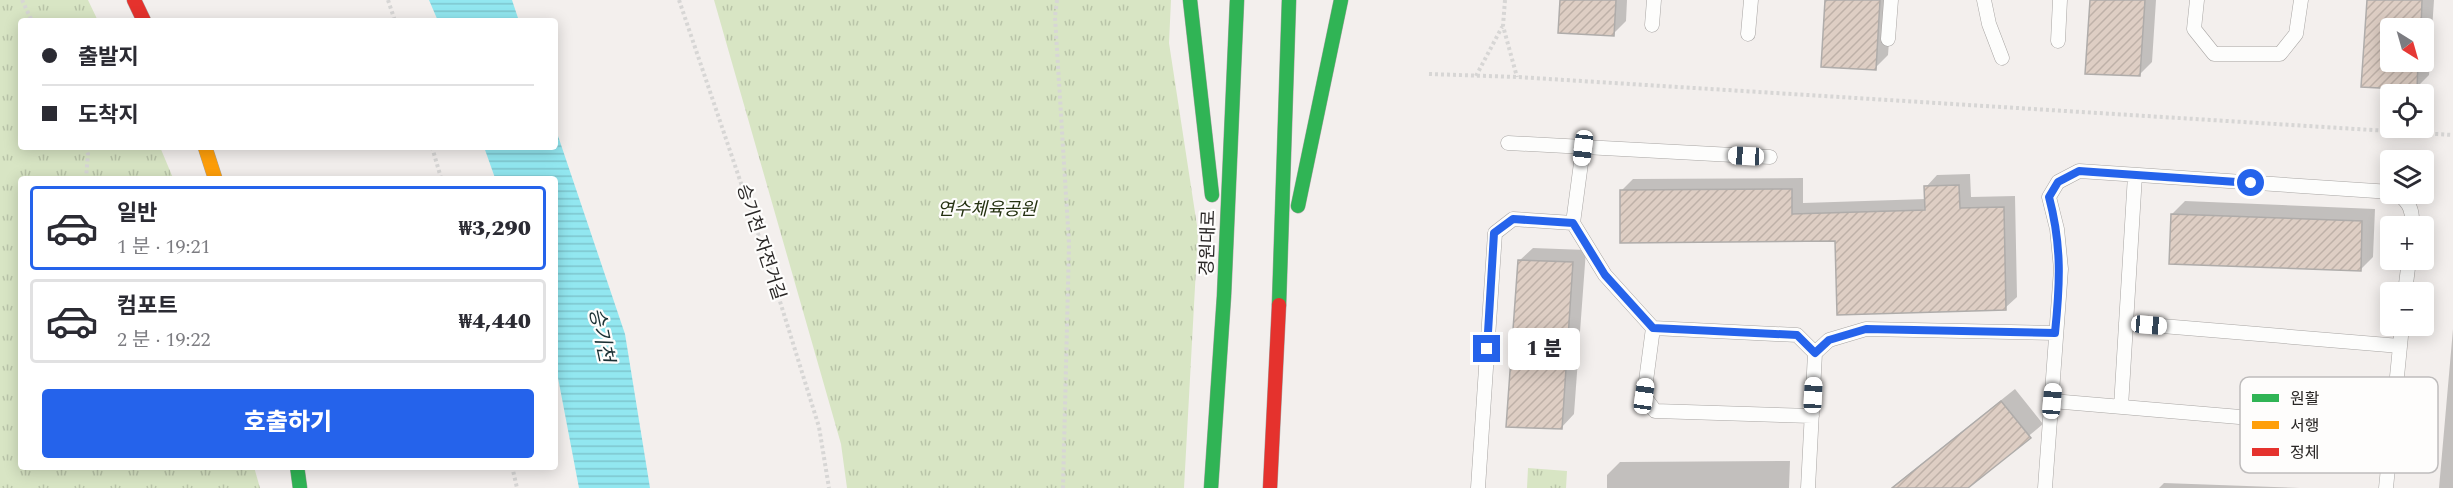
<!DOCTYPE html>
<html lang="ko">
<head>
<meta charset="utf-8">
<style>
  :root { --surface:#fff; --page:#f2f2f3; --text:#2b2b33; --muted:#7c7c81; --line:#e1e1e2; --accent:#2563eb }
  body { margin:0; font-family:Spectral,"Noto Sans KR",serif; background:var(--page); color:var(--text); height:100vh; display:flex; flex-direction:column; font-size:22px; white-space:nowrap }
  * { box-sizing:border-box; margin:0 }
  p { font-size:20px; color:var(--muted) }
  .icon { flex:none; width:33px; height:33px; fill:none; stroke:currentColor; stroke-width:2; stroke-linecap:round; stroke-linejoin:round }
  .map { position:relative; flex:1; overflow:hidden }
  .side { position:absolute; left:18px; top:176px; width:540px; height:294px; display:flex; flex-direction:column; background:var(--surface); border-radius:6px; box-shadow:0 3px 15px #0003 }
  .side>* { flex:none }
  .hud { position:absolute; left:18px; top:18px; width:540px; height:132px; border-radius:6px; box-shadow:0 3px 15px #0003; display:grid; align-content:center; height:132px; padding:0 24px; background:var(--surface) }
  .needle { width:39px; rotate:143deg }
  .buttons { position:absolute; left:2380px; top:18px; display:grid; gap:12px }
  .buttons a { display:grid; place-items:center; width:54px; height:54px; border-radius:6px; background:var(--surface); box-shadow:0 3px 15px #0003; font-size:30px }
  .end { position:absolute; width:27px; height:27px; margin:-14px; border:8px solid #2563eb; background:#fff; box-shadow:0 0 0 3px #fff }
  .from { border-radius:50% }
  .bubble { position:absolute; height:42px; border-radius:6px; background:var(--surface); box-shadow:0 3px 15px #0003; font-size:20px; font-weight:800; line-height:42px; text-align:center }
  .car { position:absolute; width:18px; height:36px; margin:-18px -9px; border-radius:8px; box-shadow:0 0 4px 2px #0007; background:linear-gradient(#fff 24%,#345 0 40%,#fff 0 76%,#345 0 86%,#fff 0) }
  .hud b { display:flex; align-items:center; gap:21px; height:57px; font-size:22px }
  .hud b+b { border-top:2px solid var(--line) }
  .hud i { width:15px; height:15px; background:var(--text) }
  ul { padding:10px 0 0; list-style:none }
  li { display:flex; align-items:center; gap:18px; height:84px; margin:0 12px 9px; padding:0 12px; border:3px solid var(--line); border-radius:6px }
  li div { flex:1 }
  li b { display:block; font-size:22px }
  li em { font-style:normal; font-weight:800 }
  li.current { border-color:var(--accent) }
  li>.icon { width:54px; height:54px; stroke-width:1.5 }
  .action { display:flex; gap:12px; margin-top:auto; padding:12px 24px }
  .action a { flex:1; height:69px; border-radius:6px; background:var(--accent); color:#fff; font-size:24px; font-weight:800; line-height:69px; text-align:center }
  .map>svg:first-child { display:block }
</style>
</head>
<body>
<div class="map">
<svg width="2453" height="488" viewBox="0 0 2453 488">
  <defs>
    <pattern id="park-tufts" width="24" height="20" patternUnits="userSpaceOnUse" patternTransform="scale(1.5)"><rect width="24" height="20" fill="#d8e5c4"/><path d="M3 7l-1-3M5 7V3M7 7l1-3M15 17l-1-3M17 17v-4M19 17l1-3" fill="none" stroke="#b9c4a8"/></pattern>
    <pattern id="water-rules" width="6" height="5" patternUnits="userSpaceOnUse" patternTransform="scale(1.5)"><rect width="6" height="5" fill="#92e7f0"/><path d="M0 2.5h6" fill="none" stroke="#7ec6ce"/></pattern>
    <pattern id="building-hatch" width="6" height="6" patternUnits="userSpaceOnUse" patternTransform="scale(1.5)"><rect width="6" height="6" fill="#decec4"/><path d="M-1 1l2-2M0 6l6-6M5 7l2-2" fill="none" stroke="#beb1a8"/></pattern>
  </defs>
  <rect width="100%" height="100%" fill="#f3efed"/>
  <path fill="url(#park-tufts)" d="M 0,0 L 88,0 L 98,21 L 21,21 L 21,147 L 160,147 L 173,178 L 21,178 L 21,466 L 254,467 L 260,488 L 0,488 Z
    M 714,0 L 1171,0 L 1169,43 L 1198,232 L 1184,488 L 847,488 L 841,444 Z
    M 1528,468 L 1567,471 L 1566,488 L 1527,488 Z"/>
  <path fill="url(#water-rules)" d="M 429,0 L 512,0 L 519,21 L 438,21 Z
    M 555,127 L 625,334 L 650,488 L 579,488 L 555,362 L 555,178 L 495,178 L 484,147 L 555,147 Z"/>
  <path fill="#0003" fill-rule="evenodd" d="M 1562,0 L 1627,0 L 1626,21 L 1613,34 Z
    M 1827,0 L 1892,0 L 1888,55 L 1875,68 Z
    M 2091,0 L 2156,0 L 2152,62 L 2139,75 Z
    M 2369,0 L 2434,0 L 2429,75 L 2416,88 L 2363,85 ZM 2391,28 L 2424,28 L 2424,62 L 2391,62 Z
    M 1970,174 L 1971,197 L 2015,196 L 2017,297 L 2005,308 L 1837,240 L 1622,190 L 1633,179 L 1803,178 L 1803,203 L 1926,199 L 1926,187 L 1937,175 Z
    M 2185,201 L 2375,209 L 2373,257 L 2360,270 L 2172,214 Z
    M 1533,248 L 1586,250 L 1574,414 L 1561,428 L 1519,261 Z
    M 2453,329 L 2453,488 L 2439,488 Z
    M 2015,389 L 2043,424 L 1966,488 L 1891,488 Z
    M 1790,461 L 1789,488 L 1607,488 L 1607,475 L 1620,462 Z
    M 2164,483 L 2300,488 L 2159,488 Z"/>
  <path fill="url(#building-hatch)" stroke="#afacaa" stroke-width="1.5" d="M 1560,0 L 1616,0 L 1614,36 L 1558,33 Z
    M 1825,0 L 1880,0 L 1876,70 L 1821,67 Z
    M 2090,0 L 2145,0 L 2140,76 L 2085,74 Z
    M 2367,0 L 2422,0 L 2421,28 L 2391,28 L 2391,62 L 2418,62 L 2417,90 L 2361,87 Z
    M 1959,185 L 1960,208 L 2004,207 L 2006,310 L 1837,315 L 1835,241 L 1620,243 L 1620,190 L 1792,189 L 1792,214 L 1925,210 L 1924,186 Z
    M 2171,214 L 2362,221 L 2361,271 L 2169,264 Z
    M 1518,260 L 1573,262 L 1562,429 L 1506,427 Z
    M 2001,401 L 2031,438 L 1968,488 L 1892,488 Z"/>
  <g fill="none" stroke-linecap="round" stroke-linejoin="round">
    <g stroke="#a8a5a3" stroke-width="15">
      <path id="lane" d="M 1984,0 L 1989,24 L 2002,58
        M 2197,0 L 2194,29 L 2214,54 L 2280,54 L 2296,34 L 2301,0
        M 1652,25 L 1654,0
        M 1748,34 L 1751,0
        M 1888,39 L 1891,0
        M 2058,41 L 2060,0
        M 1508,143 L 1770,157
        M 1583,148 L 1573,223 L 1605,275 L 1653,328 L 1644,396 L 1655,411 L 1812,416
        M 2398,194 C 2410,203 2413,211 2412,226
        M 2405,292 L 2409,260
        M 2126,323 L 2400,346
        M 1653,328 L 1797,335 L 1815,353
        M 2052,401 L 2392,430
        M 2121,407 L 2135,175
        M 1478,488 L 1495,233 L 1513,219 L 1573,223
        M 1808,488 L 1815,353 L 1829,340 L 1866,329 L 2055,333
        M 2045,488 L 2061,269 L 2057,229 L 2049,197 L 2058,182 L 2079,171 L 2391,192
        M 2386,488 L 2402,326"/>
    </g>
    <g stroke="#a8a5a3" stroke-width="15">
      <path id="fast" d="M 1190,0 L 1212,195
        M 1298,206 L 1341,0
        M 1279,305 L 1289,0
        M 297,466 L 300,488
        M 1211,488 L 1224,296 L 1237,0"/>
    </g>
    <g stroke="#a8a5a3" stroke-width="15">
      <path id="slow" d="M 205,147 L 215,178"/>
    </g>
    <g stroke="#a8a5a3" stroke-width="15">
      <path id="jam" d="M 134,0 L 144,21
        M 1270,488 L 1279,305"/>
    </g>
    <path stroke="#d7d6d5" stroke-width="4" stroke-dasharray="3 3" stroke-linecap="butt" d="M 22,0 L 32,21
      M 388,0 L 395,21
      M 679,0 L 769,266 L 819,427 L 829,488
      M 1057,0 L 1055,17 L 1069,244 L 1063,488
      M 1505,0 L 1503,26 L 1517,77
      M 1429,74 L 1517,77 L 2453,135
      M 1476,76 L 1502,27
      M 85,147 L 88,154 L 86,178
      M 432,147 L 441,178
      M 512,466 L 517,488"/>
    <use href="#lane" stroke="#fdfdfc" stroke-width="14"/>
    <use href="#fast" stroke="#30b455" stroke-width="14"/>
    <use href="#slow" stroke="#ff9f0a" stroke-width="14"/>
    <use href="#jam" stroke="#e5322d" stroke-width="14"/>
  </g>
  <g fill="none" stroke-linecap="round" stroke-linejoin="round">
    <path stroke="#2563eb" stroke-width="8" d="M 1487,349 L 1494,233 L 1513,219 L 1573,223 L 1605,275 L 1653,328 L 1797,335 L 1815,353 L 1829,340 L 1866,329 L 2055,333 C 2060,284 2062,246 2049,197 L 2058,182 L 2079,171 L 2251,183"/>
  </g>
  <g text-anchor="middle" dominant-baseline="central" stroke-width="4.5" stroke-linejoin="round" paint-order="stroke">
    <g font-size="18" font-style="italic" fill="#243110" stroke="#fefdfc">
      <text x="987" y="209">연수체육공원</text>
    </g>
    <g font-size="18" fill="#292625" stroke="#fefdfc">
      <text transform="translate(761 242) rotate(72)">승기천 자전거길</text>
      <text transform="translate(1208 243) rotate(-88)">경원대로</text>
    </g>
    <g font-size="20" font-style="italic" fill="#1b3134" stroke="#fefdfc">
      <text transform="translate(601 335) rotate(78)">승기천</text>
    </g>
  </g>
  <rect x="2240" y="377" width="198" height="96" rx="9" fill="#fefdfc" stroke="#bebcbc" stroke-width="1.5"/>
  <rect x="2252" y="394" width="27" height="8" fill="#30b455"/>
  <rect x="2252" y="421" width="27" height="8" fill="#ff9f0a"/>
  <rect x="2252" y="448" width="27" height="8" fill="#e5322d"/>
  <g font-size="16" fill="#292625">
    <text x="2290" y="404">원활</text>
    <text x="2290" y="431">서행</text>
    <text x="2290" y="458">정체</text>
  </g>
</svg>
<div class="buttons">
<a><svg class="needle" viewBox="-14 -14 28 28"><path d="M0-13l5 13h-10z" fill="#e53935"/><path d="M0 13l5-13h-10z" fill="#7c7c81"/></svg></a>
<a><svg class="icon" aria-label="locate" viewBox="0 0 24 24"><circle cx="12" cy="12" r="6"/><path d="M12 2v4M12 18v4M2 12h4M18 12h4"/></svg></a>
<a><svg class="icon" aria-label="layers" viewBox="0 0 24 24"><path d="M12 4l9 5-9 5-9-5zM3 14l9 5 9-5"/></svg></a>
<a>+</a>
<a>−</a>
</div>
<i class="end from" style="left:2251px;top:183px"></i>
<i class="end" style="left:1487px;top:349px"></i>
<div class="bubble" style="left:1508px;top:328px;width:72px">1 분</div>
<i class="car" style="left:1583px;top:148px;rotate:187deg"></i>
<i class="car" style="left:1746px;top:156px;rotate:273deg"></i>
<i class="car" style="left:2149px;top:325px;rotate:95deg"></i>
<i class="car" style="left:1813px;top:395px;rotate:3deg"></i>
<i class="car" style="left:1644px;top:396px;rotate:8deg"></i>
<i class="car" style="left:2052px;top:401px;rotate:5deg"></i>
<div class="hud">
<b><i class="from"></i>출발지</b>
<b><i></i>도착지</b>
</div>
<section class="side">
<ul>
<li class="current"><svg class="icon" aria-label="car" viewBox="0 0 24 24"><path d="M5 17H2v-5l4-1 3-4h7l3 4 3 1v5h-3M9 17h6M6 11h13"/><circle cx="7" cy="17" r="2"/><circle cx="17" cy="17" r="2"/></svg><div><b>일반</b><p>1 분 · 19:21</p></div><em>₩3,290</em></li>
<li><svg class="icon" aria-label="car" viewBox="0 0 24 24"><path d="M5 17H2v-5l4-1 3-4h7l3 4 3 1v5h-3M9 17h6M6 11h13"/><circle cx="7" cy="17" r="2"/><circle cx="17" cy="17" r="2"/></svg><div><b>컴포트</b><p>2 분 · 19:22</p></div><em>₩4,440</em></li>
</ul>
<div class="action"><a>호출하기</a></div>
</section>
</div>
</body>
</html>
